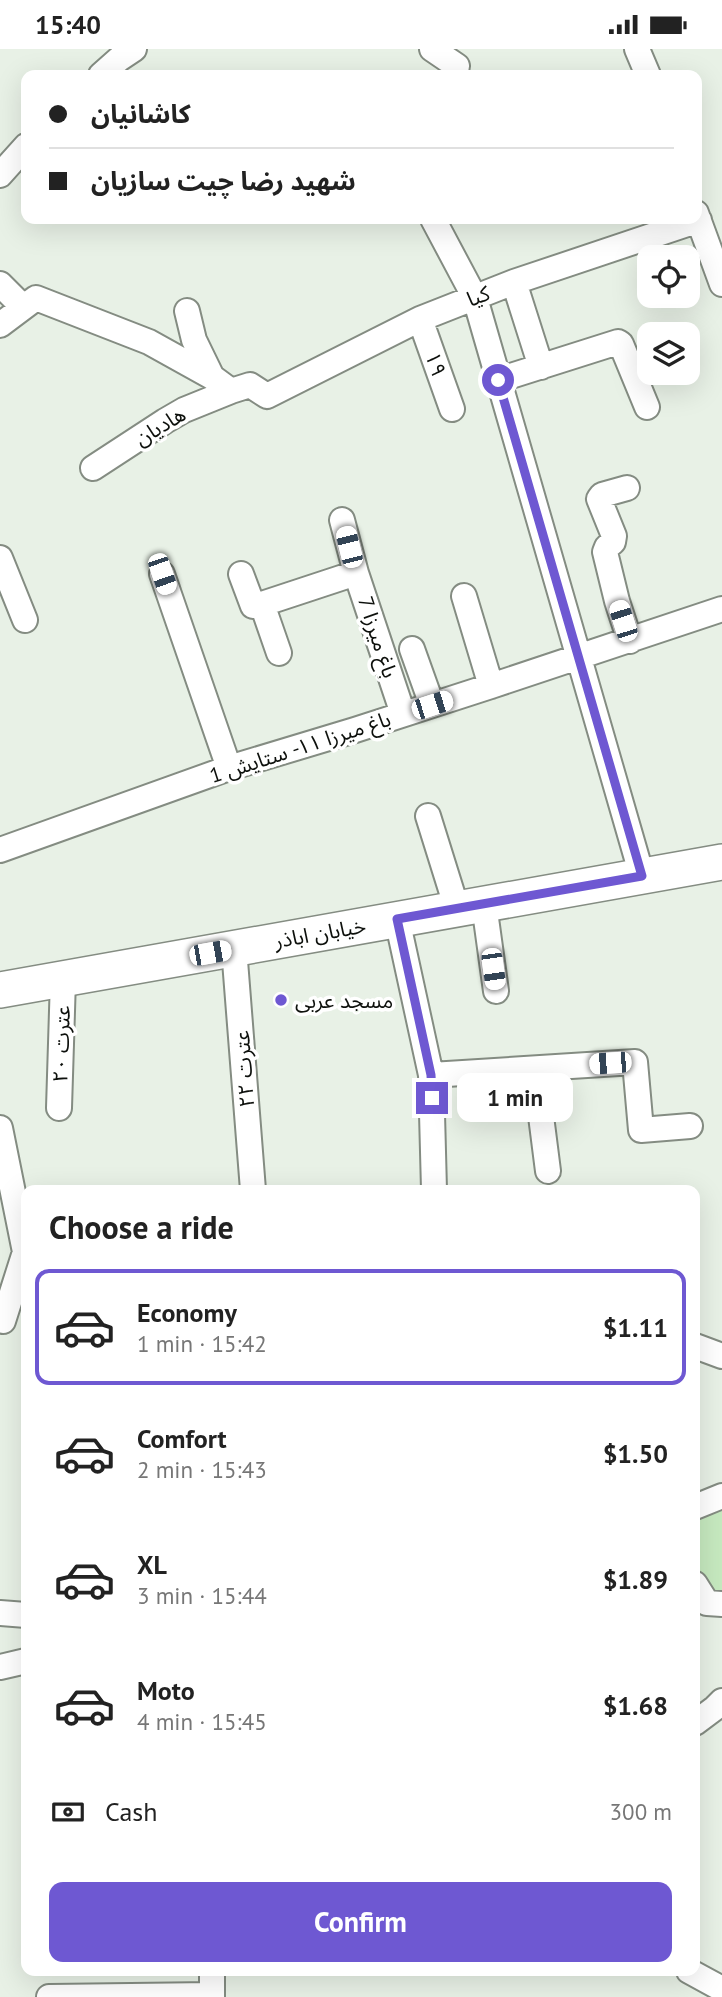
<!DOCTYPE html>
<html lang="en">
<head>
<meta charset="utf-8">
<style>
  :root { --surface:#fff; --page:#f2f2f2; --text:#222; --muted:#767676; --line:#e0e0e0; --accent:#6e58d2 }
  body { margin:0; font-family:"PT Sans","Noto Sans Arabic",sans-serif; background:var(--page); color:var(--text); height:100vh; display:flex; flex-direction:column; font-size:26px; white-space:nowrap }
  * { box-sizing:border-box; margin:0 }
  p { font-size:23px; color:var(--muted) }
  .icon { flex:none; width:38px; height:38px; fill:none; stroke:currentColor; stroke-width:2; stroke-linecap:round; stroke-linejoin:round }
  .map { position:relative; flex:1; overflow:hidden }
  .details { position:absolute; left:21px; top:1136px; width:679px; height:791px; display:flex; flex-direction:column; background:var(--surface); border-radius:14px; box-shadow:0 7px 28px #0002 }
  .details>* { flex:none }
  .top-card { position:absolute; left:21px; top:21px; width:681px; height:154px; border-radius:14px; box-shadow:0 7px 28px #0002; display:grid; align-content:center; height:154px; padding:0 28px; background:var(--surface) }
  .buttons { position:absolute; left:637px; top:196px; display:grid; gap:14px }
  .buttons a { display:grid; place-items:center; width:63px; height:63px; border-radius:14px; background:var(--surface); box-shadow:0 7px 28px #0002; font-size:35px }
  .end { position:absolute; width:32px; height:32px; margin:-16px; border:9px solid #6e58d2; background:#fff; box-shadow:0 0 0 4px #fff }
  .from { border-radius:50% }
  .bubble { position:absolute; height:49px; border-radius:14px; background:var(--surface); box-shadow:0 7px 28px #0002; font-size:23px; font-weight:700; line-height:49px; text-align:center }
  .car { position:absolute; width:21px; height:42px; margin:-21px -10px; border-radius:9px; box-shadow:0 0 5px 2px #0007; background:linear-gradient(#fff 24%,#345 0 40%,#fff 0 76%,#345 0 86%,#fff 0) }
  .top-card b { display:flex; align-items:center; gap:24px; height:66px; font-size:26px }
  .top-card b+b { border-top:2px solid var(--line) }
  .top-card i { width:18px; height:18px; background:var(--text) }
  ul { padding:0; list-style:none }
  li { display:flex; align-items:center; gap:21px; height:116px; margin:0 14px 10px; padding:0 14px; border:4px solid transparent; border-radius:14px }
  li div { flex:1 }
  li b { display:block; font-size:26px }
  li em { font-style:normal; font-weight:700 }
  li.on { border-color:var(--accent) }
  li>.icon { width:63px; height:63px; stroke-width:1.5 }
  h2 { padding:0 28px; font-size:32px; line-height:84px }
  .pay { display:flex; align-items:center; gap:18px; height:77px; padding:0 28px; font-size:26px }
  .pay p { margin-inline-start:auto }
  .button { display:flex; gap:14px; margin-top:auto; padding:14px 28px }
  .button a { flex:1; height:80px; border-radius:14px; background:var(--accent); color:#fff; font-size:28px; font-weight:700; line-height:80px; text-align:center }
  .status { display:flex; justify-content:space-between; align-items:center; height:49px; padding:0 35px; background:var(--surface); direction:ltr }
  .status svg { height:19px; fill:currentColor }
  .map>svg:first-child { display:block }
</style>
</head>
<body>
<div class="status"><b>15:40</b><svg viewBox="0 0 49 12"><path d="M0 12V9h3v3zM5 12V6h3v6zM10 12V3h3v9zM15 12V0h3v12zM26 1h20v11H26zM47 4h2v5h-2z"/></svg></div>
<div class="map">
<svg width="722" height="1948" viewBox="0 0 722 1948">
  <rect width="100%" height="100%" fill="#e8f1e6"/>
  <path fill="#c6e9bf" d="M 722,1447 L 722,1555 L 695,1535 L 695,1458 Z"/>
  <g fill="none" stroke-linecap="round" stroke-linejoin="round">
    <g stroke="#848c82" stroke-width="28">
      <path id="minor" d="M 432,0 L 457,17
        M 637,0 L 648,26
        M 101,26 L 119,10 L 134,0
        M 0,126 L 26,97
        M 696,164 L 722,235
        M 433,170 L 475,249 L 642,827
        M 514,233 L 541,318
        M 0,235 L 23,258
        M 187,262 L 194,291 L 212,328
        M 420,270 L 452,360
        M 0,276 L 36,249 L 149,293 L 212,328 L 231,342
        M 498,331 L 618,293 L 621,295 L 647,358
        M 93,419 L 165,372 L 184,361 L 231,342 L 250,336 L 267,347 L 420,270 L 514,233 L 699,171
        M 627,439 L 602,446 L 599,450 L 614,487 L 613,493 L 607,498 L 605,503 L 617,552 L 630,592
        M 342,471 L 356,524 L 403,665
        M 0,509 L 25,571
        M 162,525 L 229,719
        M 241,525 L 253,557 L 262,555
        M 464,547 L 491,637
        M 412,600 L 432,656
        M 279,604 L 262,555 L 356,524
        M 428,767 L 457,860
        M 0,801 L 229,719 L 355,681 L 491,637 L 722,560
        M 484,855 L 496,942
        M 397,870 L 431,1026 L 434,1141
        M 234,899 L 253,1141
        M 535,1020 L 548,1122
        M 431,1026 L 635,1013 L 641,1081 L 690,1077
        M 59,1059 L 63,930
        M 0,1079 L 25,1203 L 3,1272
        M 695,1297 L 722,1307
        M 695,1458 L 722,1447
        M 695,1535 L 707,1554 L 722,1555
        M 0,1564 L 26,1566
        M 0,1618 L 26,1612
        M 695,1674 L 715,1659 L 722,1652
        M 689,1922 L 722,1940
        M 49,1948 L 212,1946
        M 212,1948 L 212,1922"/>
    </g>
    <g stroke="#848c82" stroke-width="38">
      <path id="secondary" d="M 0,941 L 722,813"/>
    </g>
    <use href="#minor" stroke="#fff" stroke-width="24"/>
    <use href="#secondary" stroke="#fff" stroke-width="35"/>
  </g>
  <g fill="none" stroke-linecap="round" stroke-linejoin="round">
    <path stroke="#6e58d2" stroke-width="9" d="M 432,1049 L 431,1026 L 397,870 L 642,827 L 498,331"/>
  </g>
  <circle fill="#6e58d2" stroke="#fff" stroke-width="2.5" cx="281" cy="951" r="7"/>
  <g text-anchor="middle" dominant-baseline="central" stroke-width="7" stroke-linejoin="round" paint-order="stroke">
    <g font-size="21" fill="#0d100c" stroke="#fff">
      <text transform="translate(478 247) rotate(-21)">کیا</text>
      <text transform="translate(436 315) rotate(71)">۱۹</text>
      <text transform="translate(160 377) rotate(-31)">هادیان</text>
      <text transform="translate(378 588) rotate(72)">باغ میرزا 7</text>
      <text transform="translate(300 698) rotate(-18)">باغ میرزا ۱۱- ستایش 1</text>
      <text transform="translate(320 884) rotate(-10)">خیابان اباذر</text>
      <text transform="translate(61 995) rotate(-88)">عترت ۲۰</text>
      <text transform="translate(244 1020) rotate(-94)">عترت ۲۲</text>
    </g>
    <g font-size="21" fill="#0d100c" stroke="#fff" text-anchor="start">
      <text x="295" y="951">مسجد عربی</text>
    </g>
  </g>
</svg>
<div class="buttons">
<a><svg class="icon" aria-label="locate" viewBox="0 0 24 24"><circle cx="12" cy="12" r="6"/><path d="M12 2v4M12 18v4M2 12h4M18 12h4"/></svg></a>
<a><svg class="icon" aria-label="layers" viewBox="0 0 24 24"><path d="M12 4l9 5-9 5-9-5zM3 14l9 5 9-5"/></svg></a>
</div>
<i class="end from" style="left:498px;top:331px"></i>
<i class="end" style="left:432px;top:1049px"></i>
<div class="bubble" style="left:457px;top:1024px;width:116px">1 min</div>
<i class="car" style="left:349px;top:498px;rotate:346deg"></i>
<i class="car" style="left:162px;top:525px;rotate:161deg"></i>
<i class="car" style="left:623px;top:572px;rotate:342deg"></i>
<i class="car" style="left:432px;top:656px;rotate:72deg"></i>
<i class="car" style="left:210px;top:904px;rotate:80deg"></i>
<i class="car" style="left:493px;top:920px;rotate:172deg"></i>
<i class="car" style="left:610px;top:1014px;rotate:266deg"></i>
<div class="top-card">
<b><i class="from"></i>کاشانیان</b>
<b><i></i>شهید رضا چیت سازیان</b>
</div>
<section class="details">
<h2>Choose a ride</h2>
<ul>
<li class="on"><svg class="icon" aria-label="car" viewBox="0 0 24 24"><path d="M5 17H2v-5l4-1 3-4h7l3 4 3 1v5h-3M9 17h6M6 11h13"/><circle cx="7" cy="17" r="2"/><circle cx="17" cy="17" r="2"/></svg><div><b>Economy</b><p>1 min · 15:42</p></div><em>$1.11</em></li>
<li><svg class="icon" aria-label="car" viewBox="0 0 24 24"><path d="M5 17H2v-5l4-1 3-4h7l3 4 3 1v5h-3M9 17h6M6 11h13"/><circle cx="7" cy="17" r="2"/><circle cx="17" cy="17" r="2"/></svg><div><b>Comfort</b><p>2 min · 15:43</p></div><em>$1.50</em></li>
<li><svg class="icon" aria-label="car" viewBox="0 0 24 24"><path d="M5 17H2v-5l4-1 3-4h7l3 4 3 1v5h-3M9 17h6M6 11h13"/><circle cx="7" cy="17" r="2"/><circle cx="17" cy="17" r="2"/></svg><div><b>XL</b><p>3 min · 15:44</p></div><em>$1.89</em></li>
<li><svg class="icon" aria-label="car" viewBox="0 0 24 24"><path d="M5 17H2v-5l4-1 3-4h7l3 4 3 1v5h-3M9 17h6M6 11h13"/><circle cx="7" cy="17" r="2"/><circle cx="17" cy="17" r="2"/></svg><div><b>Moto</b><p>4 min · 15:45</p></div><em>$1.68</em></li>
</ul>
<div class="pay"><svg class="icon" aria-label="cash" viewBox="0 0 24 24"><path d="M3 7h18v10H3z"/><circle cx="12" cy="12" r="2"/></svg>Cash<p>300 m</p></div>
<div class="button"><a>Confirm</a></div>
</section>
</div>
</body>
</html>
